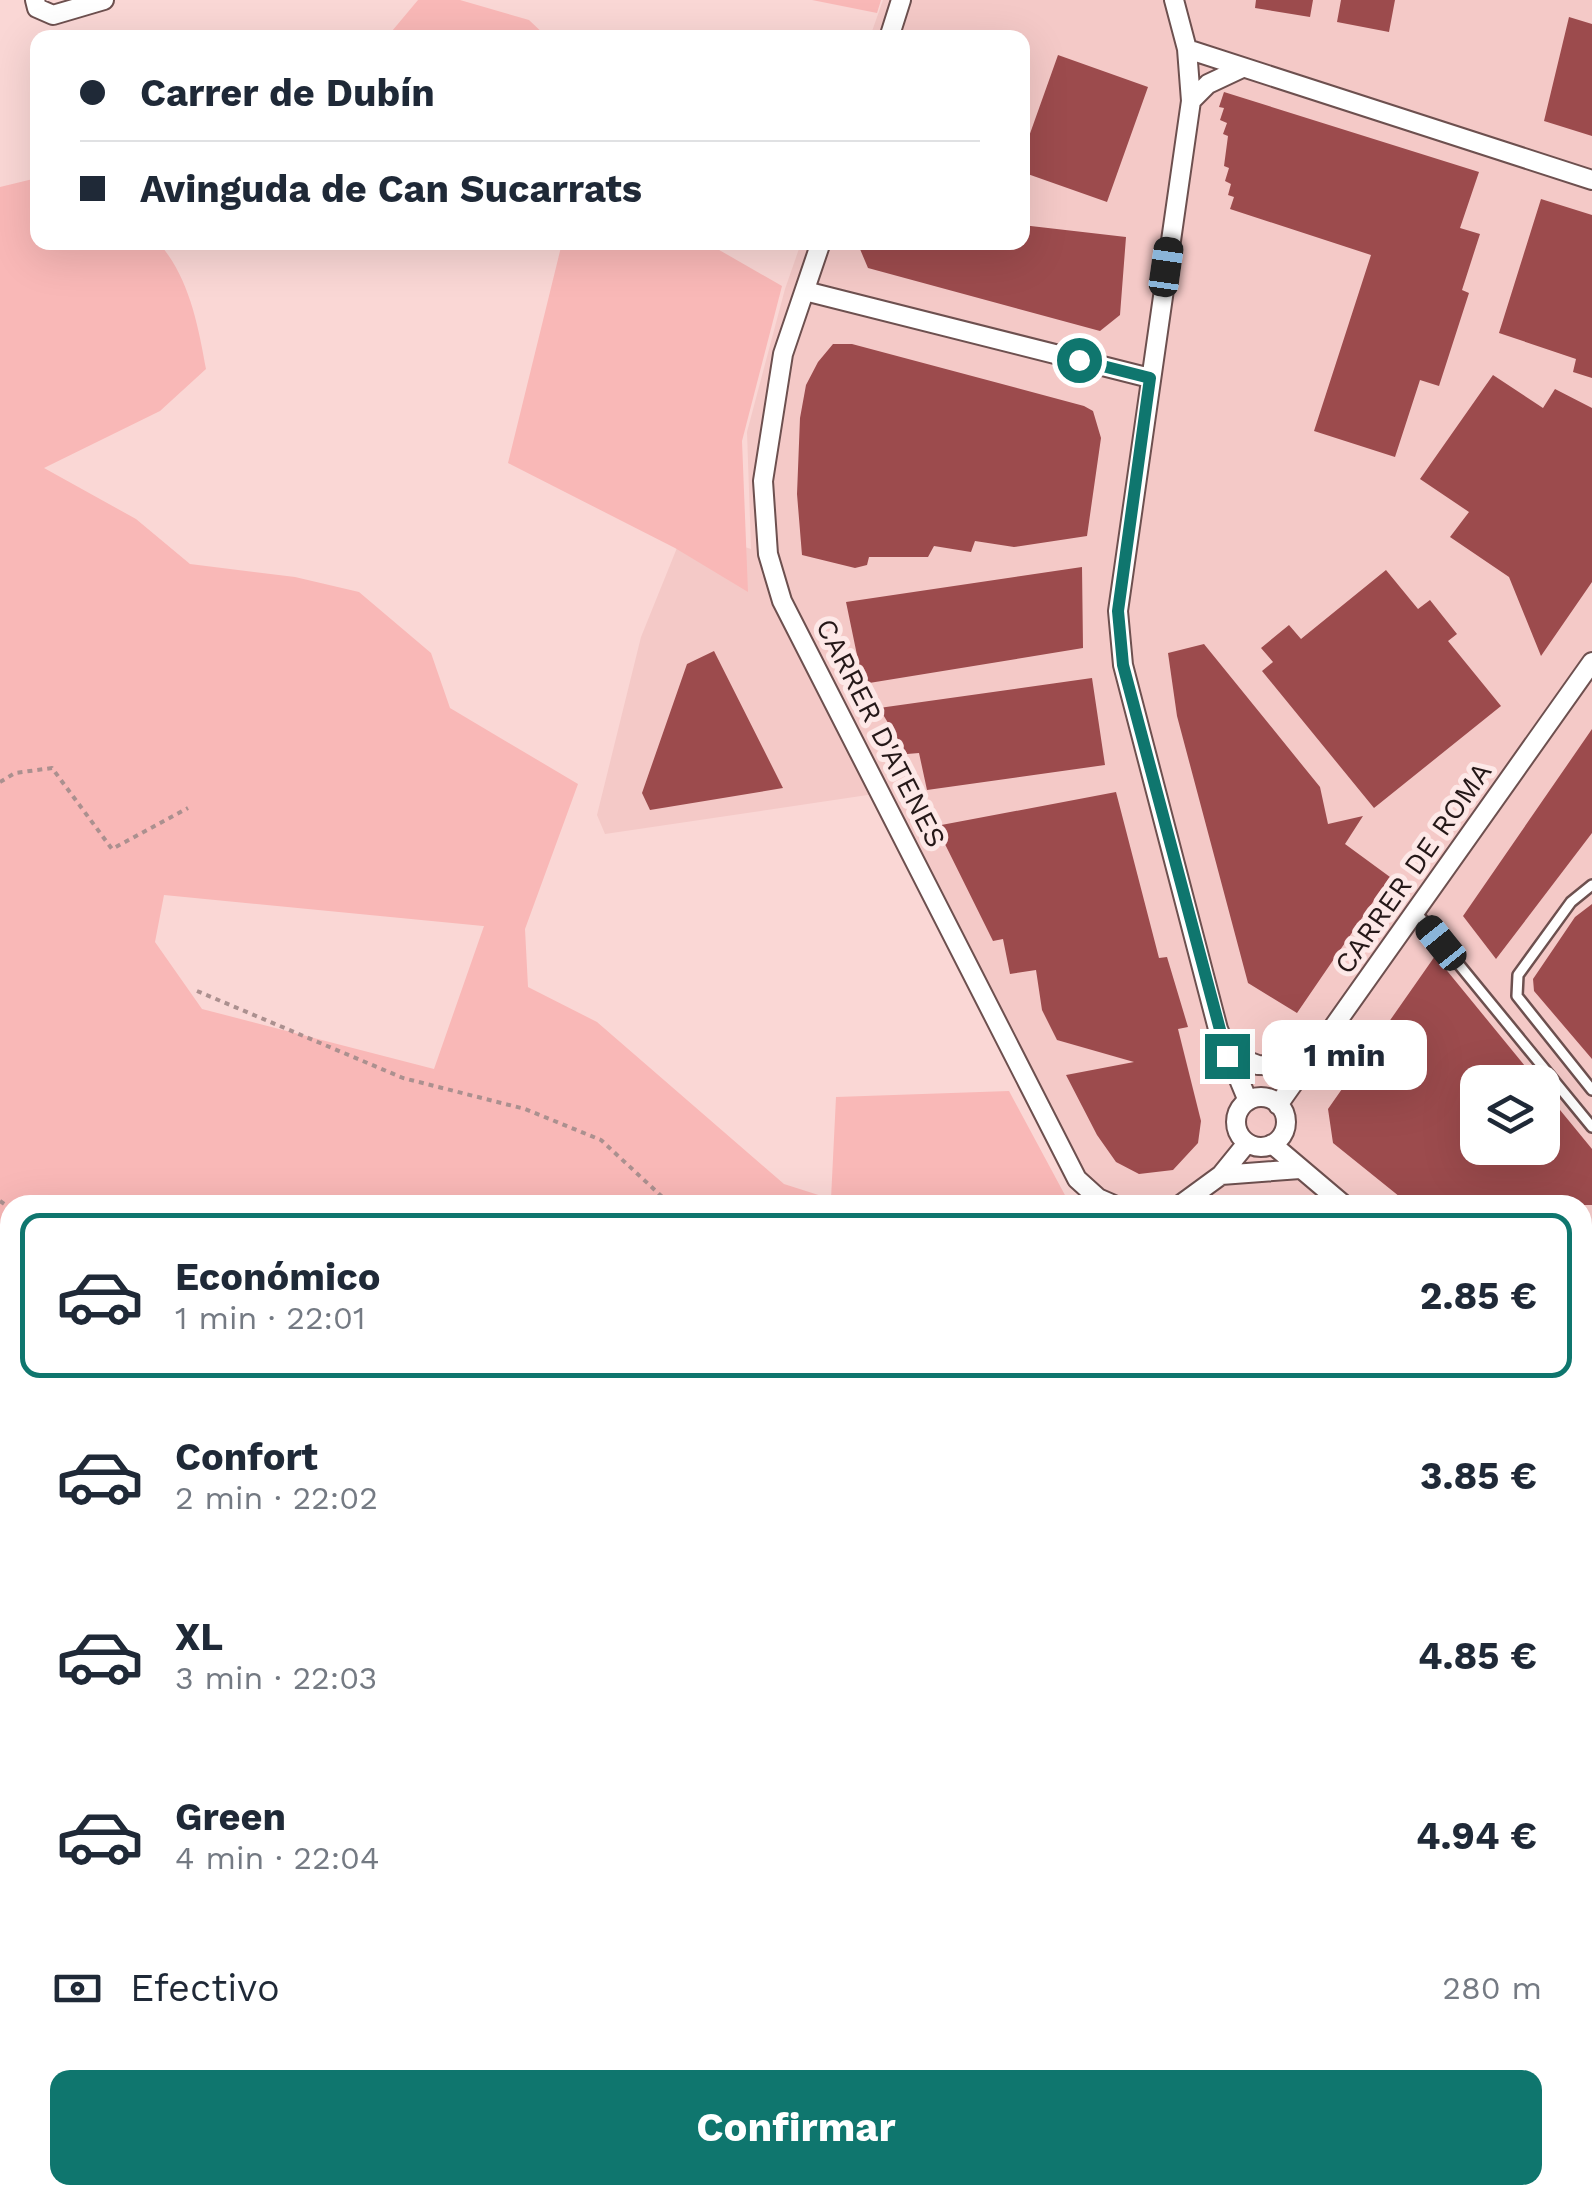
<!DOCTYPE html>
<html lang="es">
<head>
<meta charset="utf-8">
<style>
  :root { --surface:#fff; --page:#f2f2f3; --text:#1f2937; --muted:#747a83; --line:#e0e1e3; --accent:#0f766e }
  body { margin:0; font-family:"Work Sans",sans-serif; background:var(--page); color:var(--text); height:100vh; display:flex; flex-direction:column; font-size:38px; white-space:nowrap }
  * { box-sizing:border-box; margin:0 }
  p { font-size:32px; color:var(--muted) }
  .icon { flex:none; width:55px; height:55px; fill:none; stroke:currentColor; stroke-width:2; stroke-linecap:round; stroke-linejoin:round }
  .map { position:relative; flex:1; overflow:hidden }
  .details { position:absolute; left:0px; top:1195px; width:1592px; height:1010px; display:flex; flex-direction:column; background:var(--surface); border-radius:30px 30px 0 0; box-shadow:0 10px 40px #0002 }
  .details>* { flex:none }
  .hud { position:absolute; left:30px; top:30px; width:1000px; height:220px; border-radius:20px; box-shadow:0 10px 40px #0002; display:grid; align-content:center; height:220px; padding:0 50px; background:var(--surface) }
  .buttons { position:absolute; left:1460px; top:1065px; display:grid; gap:20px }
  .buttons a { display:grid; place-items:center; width:100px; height:100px; border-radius:20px; background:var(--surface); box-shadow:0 10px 40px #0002; font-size:50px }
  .end { position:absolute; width:45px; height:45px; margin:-22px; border:12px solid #0f766e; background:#fff; box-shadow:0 0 0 5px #fff }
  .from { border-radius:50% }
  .bubble { position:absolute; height:70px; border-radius:20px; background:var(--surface); box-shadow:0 10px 40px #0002; font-size:32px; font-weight:700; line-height:70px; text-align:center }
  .car { position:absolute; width:30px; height:60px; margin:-30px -15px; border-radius:12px; box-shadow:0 0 8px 2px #0007; background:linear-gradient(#222 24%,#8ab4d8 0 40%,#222 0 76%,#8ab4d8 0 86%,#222 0) }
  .hud b { display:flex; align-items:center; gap:35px; height:95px; font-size:38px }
  .hud b+b { border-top:2px solid var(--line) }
  .hud i { width:25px; height:25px; background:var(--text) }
  ul { padding:18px 0 0; list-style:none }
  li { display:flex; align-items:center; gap:30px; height:165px; margin:0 20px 15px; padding:0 30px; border:5px solid transparent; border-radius:20px }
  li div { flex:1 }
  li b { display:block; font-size:38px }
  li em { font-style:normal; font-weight:700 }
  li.on { border-color:var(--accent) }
  li>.icon { width:90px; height:90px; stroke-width:1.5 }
  .pay { display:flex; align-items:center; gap:25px; height:110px; padding:0 50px; font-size:38px }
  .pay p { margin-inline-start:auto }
  .button { display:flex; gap:20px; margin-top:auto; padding:20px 50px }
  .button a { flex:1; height:115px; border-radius:20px; background:var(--accent); color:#fff; font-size:40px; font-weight:700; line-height:115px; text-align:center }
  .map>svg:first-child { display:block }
</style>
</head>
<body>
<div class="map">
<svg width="1592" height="2205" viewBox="0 0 1592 2205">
  <rect width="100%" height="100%" fill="#fad7d5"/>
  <path fill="#f4c9c7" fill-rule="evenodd" d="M 883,0 L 1592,0 L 1592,1664 L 1583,1671 L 1582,1205 L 1114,1205 L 1077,1179 L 881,793 L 605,834 L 597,815 L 641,637 L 685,528 L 751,549 L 747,432 L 785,289 L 801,243 L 1022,242 L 1022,38 L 870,37 ZM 1478,1082 L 1542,1082 L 1542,1148 L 1478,1148 Z
    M 1592,2028 L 1592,2205 L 1559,2205 L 1560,2195 L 1582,2195 L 1583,2034 Z
    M 92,2195 L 119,2195 L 202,2205 L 64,2205 Z"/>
  <path fill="#f9b8b7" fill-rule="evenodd" d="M 418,0 L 460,0 L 529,20 L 547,37 L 387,37 Z
    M 812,0 L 881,0 L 877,13 Z
    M 37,178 L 38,242 L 159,243 C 189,278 198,324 206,369 L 160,411 L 44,468 L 136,519 L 190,564 L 295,577 L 359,592 L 431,653 L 450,708 L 578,784 L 525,929 L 528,987 L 597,1022 L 784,1184 L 831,1199 L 836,1097 L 1009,1091 L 1066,1197 L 1077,1205 L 10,1205 L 10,1356 L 0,1349 L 0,187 ZM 164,895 L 483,926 L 484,926 L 434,1069 L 202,1009 L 155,942 Z
    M 562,243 L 707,243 L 782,286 L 742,441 L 748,592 L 675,548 L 508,463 Z
    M 1592,1668 L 1592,1914 L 1582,1913 L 1582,1674 Z
    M 158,2195 L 1547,2195 L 1548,2205 L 171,2205 Z"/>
  <path fill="#bf6a6a" stroke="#915151" stroke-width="2.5" d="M 0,1522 L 10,1522 L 10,1640 L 0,1643 Z"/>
  <path fill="#9c4b4d" d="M 1256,0 L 1313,0 L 1310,17 L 1255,8 Z
    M 1341,0 L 1395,0 L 1389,32 L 1337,22 Z
    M 1569,17 L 1592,24 L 1592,136 L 1544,121 Z
    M 1058,55 L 1148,87 L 1107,202 L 1022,172 L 1022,156 Z
    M 1224,92 L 1479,172 L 1460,228 L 1480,234 L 1462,290 L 1469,293 L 1439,386 L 1420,380 L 1395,457 L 1314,431 L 1371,255 L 1230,209 L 1234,197 L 1228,195 L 1231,184 L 1225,181 L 1229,168 L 1224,166 L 1228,136 L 1223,134 L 1227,123 L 1220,120 L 1224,108 L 1219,107 Z
    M 1541,199 L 1592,215 L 1592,378 L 1573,372 L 1576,359 L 1499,333 Z
    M 1022,225 L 1126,237 L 1120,315 L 1100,331 L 868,268 L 857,242 L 1022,242 Z
    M 833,344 L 852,344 L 1084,406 L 1093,411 L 1101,438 L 1087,536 L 1014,547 L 975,541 L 971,552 L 934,546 L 928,557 L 869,557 L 867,565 L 855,568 L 802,555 L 797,494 L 800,418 L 806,385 L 818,362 Z
    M 1493,375 L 1543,408 L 1555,389 L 1592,408 L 1592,582 L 1541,656 L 1509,577 L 1450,537 L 1469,512 L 1420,479 Z
    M 1082,567 L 1083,648 L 863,684 L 846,602 Z
    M 1386,570 L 1418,609 L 1430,600 L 1457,634 L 1448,641 L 1501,706 L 1374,808 L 1262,671 L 1273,662 L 1261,648 L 1289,625 L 1301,639 Z
    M 1204,644 L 1320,787 L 1328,824 L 1363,816 L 1345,844 L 1390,877 L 1297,1013 L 1248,983 L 1177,716 L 1168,653 Z
    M 714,651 L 783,788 L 650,810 L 642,793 L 687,664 Z
    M 1092,678 L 1105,765 L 927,790 L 919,753 L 907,754 L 879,708 Z
    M 1592,729 L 1592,833 L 1496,959 L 1463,916 Z
    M 1116,792 L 1159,958 L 1167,957 L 1188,1027 L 1178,1029 L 1201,1121 L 1198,1143 L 1173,1170 L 1139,1174 L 1116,1162 L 1097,1135 L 1066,1075 L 1134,1062 L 1057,1040 L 1042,1010 L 1036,970 L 1010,974 L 1003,939 L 993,941 L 936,826 Z
    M 1592,904 L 1592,1059 L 1534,991 L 1533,979 L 1575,917 Z
    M 1435,956 L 1538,1082 L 1478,1082 L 1478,1148 L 1542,1148 L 1542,1088 L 1592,1149 L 1592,1205 L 1410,1205 L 1333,1143 L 1328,1109 Z"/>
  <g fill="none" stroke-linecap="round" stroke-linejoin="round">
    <g stroke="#6d504f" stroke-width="14">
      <path id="service" d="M 1592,885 L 1571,902 L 1518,975 L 1517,996 L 1592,1090
        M 1416,912 L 1592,1127
        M 1582,1356 L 1592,1343"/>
    </g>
    <g stroke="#6d504f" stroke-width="22">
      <path id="minor" d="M 35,0 L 37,8 L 53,15 L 104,0
        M 1174,0 L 1187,49 L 1191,101 L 1118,611 L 1123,665 L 1218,1029 L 1248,1101
        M 889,38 L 901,0
        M 1187,49 L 1592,180
        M 1191,101 L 1208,84 L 1242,68
        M 821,242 L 783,354 L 763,481 L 768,554 L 782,601 L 1077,1179 L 1098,1198 L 1114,1205
        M 805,291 L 1150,378
        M 1226,1053 L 1258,1065 L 1307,1066
        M1236 1122a25 25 0 1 1 50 0a25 25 0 1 1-50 0Z
        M 1278,1105 L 1592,662
        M 1272,1144 L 1344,1205
        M 1221,1175 L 1300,1169
        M 1180,1205 L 1221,1175 L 1247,1143
        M 1582,1401 L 1592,1409
        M 1582,1927 L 1592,1927
        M 1582,2024 L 1592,2022"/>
    </g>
    <path stroke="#ab908f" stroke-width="4" stroke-dasharray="5 5" stroke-linecap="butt" d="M 0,782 L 15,773 L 52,768 L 112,849 L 188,808
      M 197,991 L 403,1078 L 525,1109 L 601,1140 L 671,1205
      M 0,1201 L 10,1208
      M 954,1205 L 966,1201 L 989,1205
      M 0,1279 L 10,1282
      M 0,2119 L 10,2147
      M 27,2195 L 31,2205
      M 131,2195 L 145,2205
      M 107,2205 L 109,2195"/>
    <use href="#service" stroke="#fff" stroke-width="9"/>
    <use href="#minor" stroke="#fff" stroke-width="18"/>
  </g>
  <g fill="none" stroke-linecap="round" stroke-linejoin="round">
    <path stroke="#0f766e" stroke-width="12" d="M 1079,360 L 1150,378 L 1118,611 L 1123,665 L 1227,1056"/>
  </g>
  <g text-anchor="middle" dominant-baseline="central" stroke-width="10" stroke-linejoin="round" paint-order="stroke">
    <g font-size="28" fill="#251818" stroke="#fde8e7">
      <text transform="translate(881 733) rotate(63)">CARRER D'ATENES</text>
      <text transform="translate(1413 868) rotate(-55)">CARRER DE ROMA</text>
    </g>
  </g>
</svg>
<div class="buttons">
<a><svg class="icon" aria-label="layers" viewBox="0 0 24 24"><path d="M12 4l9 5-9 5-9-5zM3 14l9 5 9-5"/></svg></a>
</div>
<i class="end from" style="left:1079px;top:360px"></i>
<i class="end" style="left:1227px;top:1056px"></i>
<div class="bubble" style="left:1262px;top:1020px;width:165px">1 min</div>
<i class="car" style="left:1166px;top:267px;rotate:8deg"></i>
<i class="car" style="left:1441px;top:943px;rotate:321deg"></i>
<div class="hud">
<b><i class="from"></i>Carrer de Dubín</b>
<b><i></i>Avinguda de Can Sucarrats</b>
</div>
<section class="details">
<ul>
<li class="on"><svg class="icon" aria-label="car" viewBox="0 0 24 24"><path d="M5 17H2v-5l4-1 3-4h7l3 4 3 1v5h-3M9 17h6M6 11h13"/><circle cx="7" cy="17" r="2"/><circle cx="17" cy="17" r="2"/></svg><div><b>Económico</b><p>1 min · 22:01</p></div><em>2.85 €</em></li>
<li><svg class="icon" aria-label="car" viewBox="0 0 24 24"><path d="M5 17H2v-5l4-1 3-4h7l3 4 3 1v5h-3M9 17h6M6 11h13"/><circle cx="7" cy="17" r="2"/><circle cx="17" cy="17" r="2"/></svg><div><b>Confort</b><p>2 min · 22:02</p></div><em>3.85 €</em></li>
<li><svg class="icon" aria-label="car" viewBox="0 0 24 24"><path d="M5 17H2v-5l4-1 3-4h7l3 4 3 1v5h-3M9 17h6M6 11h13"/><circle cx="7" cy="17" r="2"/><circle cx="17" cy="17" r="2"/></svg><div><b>XL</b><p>3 min · 22:03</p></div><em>4.85 €</em></li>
<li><svg class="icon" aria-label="car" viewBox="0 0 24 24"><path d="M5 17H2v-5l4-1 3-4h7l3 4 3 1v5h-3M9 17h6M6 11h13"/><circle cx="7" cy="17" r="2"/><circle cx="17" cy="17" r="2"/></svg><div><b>Green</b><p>4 min · 22:04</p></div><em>4.94 €</em></li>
</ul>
<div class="pay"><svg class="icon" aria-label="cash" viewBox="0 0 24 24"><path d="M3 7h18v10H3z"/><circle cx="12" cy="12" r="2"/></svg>Efectivo<p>280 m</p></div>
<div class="button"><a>Confirmar</a></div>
</section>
</div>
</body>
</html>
